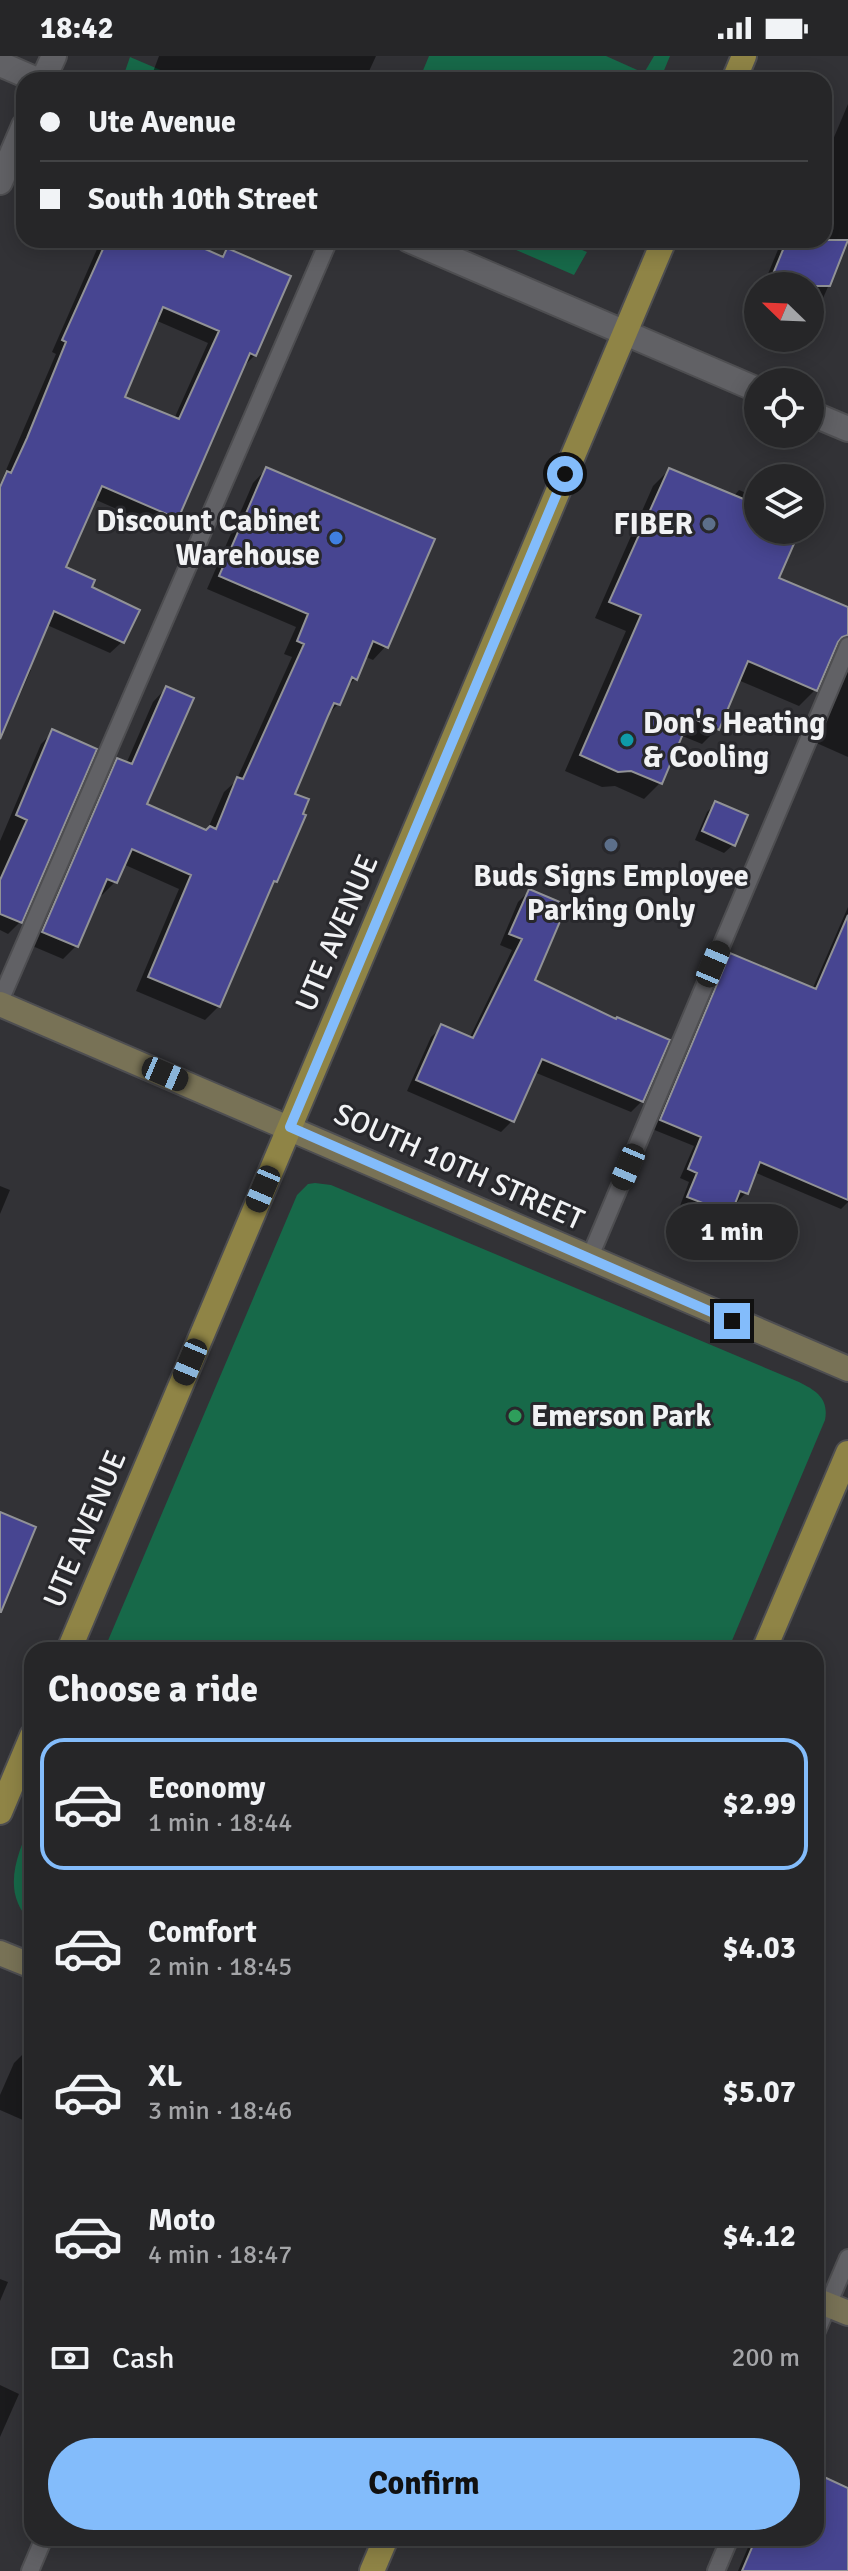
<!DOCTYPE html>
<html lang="en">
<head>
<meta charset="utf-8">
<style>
  :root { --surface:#262628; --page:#323234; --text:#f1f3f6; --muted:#a4a5a8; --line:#424345; --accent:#83bcfb }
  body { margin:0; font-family:Signika,sans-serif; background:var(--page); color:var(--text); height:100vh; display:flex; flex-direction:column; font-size:30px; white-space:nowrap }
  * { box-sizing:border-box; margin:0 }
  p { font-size:26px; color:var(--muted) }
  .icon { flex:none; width:44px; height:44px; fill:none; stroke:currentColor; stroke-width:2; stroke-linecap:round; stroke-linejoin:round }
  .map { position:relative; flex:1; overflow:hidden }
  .sheet { position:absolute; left:24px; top:1586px; width:800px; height:904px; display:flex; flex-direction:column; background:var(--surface); border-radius:24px; box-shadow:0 4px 20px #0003,0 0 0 2px var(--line) }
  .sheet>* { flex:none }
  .guide { position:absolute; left:16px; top:16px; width:816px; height:176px; border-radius:24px; box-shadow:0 4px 20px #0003,0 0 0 2px var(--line); display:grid; align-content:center; height:176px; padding:0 24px; background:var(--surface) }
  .needle { width:52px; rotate:293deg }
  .buttons { position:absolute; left:744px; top:216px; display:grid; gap:16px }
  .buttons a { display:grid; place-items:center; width:80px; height:80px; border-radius:50%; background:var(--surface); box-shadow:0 4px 20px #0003,0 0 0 2px var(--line); font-size:40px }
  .end { position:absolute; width:36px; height:36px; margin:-18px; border:10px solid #83bcfb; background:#111; box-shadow:0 0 0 4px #111 }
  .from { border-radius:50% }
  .bubble { position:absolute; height:56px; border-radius:28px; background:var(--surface); box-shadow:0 4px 20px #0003,0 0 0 2px var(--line); font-size:26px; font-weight:700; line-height:56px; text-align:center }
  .car { position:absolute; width:24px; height:48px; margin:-24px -12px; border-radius:10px; box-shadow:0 0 6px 2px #0007; background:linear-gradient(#222 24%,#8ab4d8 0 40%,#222 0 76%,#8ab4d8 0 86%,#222 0) }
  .guide b { display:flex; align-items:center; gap:28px; height:76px; font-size:30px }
  .guide b+b { border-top:2px solid var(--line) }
  .guide i { width:20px; height:20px; background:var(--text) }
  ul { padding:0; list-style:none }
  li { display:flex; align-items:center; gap:24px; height:132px; margin:0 16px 12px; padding:0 8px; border:4px solid transparent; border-radius:24px }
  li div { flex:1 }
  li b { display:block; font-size:30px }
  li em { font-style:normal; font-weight:700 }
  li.active { border-color:var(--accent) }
  li>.icon { width:72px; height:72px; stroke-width:1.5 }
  h2 { padding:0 24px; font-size:36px; line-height:96px }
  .pay { display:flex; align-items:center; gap:20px; height:88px; padding:0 24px; font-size:30px }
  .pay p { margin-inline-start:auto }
  .cta { display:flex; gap:16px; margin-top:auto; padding:16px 24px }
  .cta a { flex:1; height:92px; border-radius:48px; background:var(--accent); color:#111; font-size:32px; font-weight:700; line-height:92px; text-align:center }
  .status { display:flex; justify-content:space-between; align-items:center; height:56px; padding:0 40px; background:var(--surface); direction:ltr }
  .status svg { height:22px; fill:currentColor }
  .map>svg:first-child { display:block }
</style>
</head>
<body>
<div class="status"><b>18:42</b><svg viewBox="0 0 49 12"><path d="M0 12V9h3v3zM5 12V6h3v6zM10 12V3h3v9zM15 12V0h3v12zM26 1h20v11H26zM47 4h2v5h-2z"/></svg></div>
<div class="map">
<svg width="848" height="2515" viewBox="0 0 848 2515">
  <rect width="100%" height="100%" fill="#323236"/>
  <path fill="#176949" d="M 429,0 L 606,0 L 644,17 L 654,0 L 670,0 L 660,24 L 419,24 Z
    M 130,1 L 184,24 L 122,24 Z
    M 493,184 L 558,184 L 587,196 L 574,219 Z
    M 315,1127 L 331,1129 L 799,1326 C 817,1335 829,1343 825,1364 L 728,1594 L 104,1594 L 297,1139 L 308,1128 Z
    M 32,1764 L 32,1867 C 0,1836 17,1800 32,1764 Z"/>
  <path fill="#0007" fill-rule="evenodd" d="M 159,0 L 376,0 L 365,24 L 171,24 L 153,16 Z
    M 848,48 L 848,185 L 817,256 L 810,263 L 810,230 L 763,230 L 782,184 L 824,184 L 824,105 Z
    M 101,184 L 180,184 L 220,201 L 227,194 L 255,299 L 242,312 L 176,462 L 164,474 L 94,443 L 63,512 L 89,532 L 122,586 L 110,597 L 47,569 L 28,612 L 31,614 L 11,659 L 0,670 L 0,428 L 56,298 L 52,296 ZM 155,264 L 208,287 L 174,363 L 122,342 Z
    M 266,413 L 386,590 L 373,604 L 364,600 L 355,623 L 344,634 L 338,648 L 326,661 L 293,739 L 300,759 L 275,825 L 269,832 L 219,950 L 205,964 L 136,935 L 179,833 L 123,808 L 115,826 L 102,839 L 98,838 L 76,890 L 63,903 L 30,889 L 104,718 L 118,704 L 126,708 L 153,646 L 166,632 L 144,749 L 206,777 L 224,736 L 236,725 L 292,601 L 284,598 L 296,571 L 207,533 L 253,427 Z
    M 669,414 L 733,441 L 739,434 L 758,442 L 758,474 L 788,474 L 777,523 L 848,553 L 848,701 L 812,685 L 842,600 L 832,595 L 815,634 L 799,650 L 738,624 L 717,673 L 702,688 L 680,679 L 660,727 L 644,743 L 615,730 L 602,731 L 565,715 L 626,575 L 595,562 L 653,430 Z
    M 53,676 L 20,866 L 8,878 L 0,874 L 0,785 L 41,688 Z
    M 716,747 L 733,789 L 724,797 L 695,784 L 707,756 Z
    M 529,835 L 532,925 L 642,1045 L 631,1056 L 534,1016 L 512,1065 L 501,1076 L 407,1035 L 431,981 L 442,971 L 469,983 L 512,894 L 500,889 L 518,846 Z
    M 848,851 L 848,1146 L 841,1153 L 754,1116 L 746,1137 L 737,1146 L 734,1145 L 729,1157 L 720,1166 L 680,1150 L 689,1126 L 680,1122 L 694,1090 L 652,1073 L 722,908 L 731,899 L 812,934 Z
    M 0,1130 L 10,1134 L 0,1158 Z
    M 23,1998 L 32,2002 L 32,2068 L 0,2054 L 0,2039 L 14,2007 Z
    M 0,2223 L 8,2226 L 0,2245 Z
    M 0,2329 L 19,2338 L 0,2381 Z
    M 816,2424 L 821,2426 L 824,2424 L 848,2434 L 848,2515 L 738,2515 L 752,2482 L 816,2482 Z"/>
  <path fill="#474591" stroke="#919296" stroke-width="2" fill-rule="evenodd" d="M 107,184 L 185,184 L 223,201 L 227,192 L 291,220 L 256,300 L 250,297 L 178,463 L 102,430 L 66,511 L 95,524 L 92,531 L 140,554 L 124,587 L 54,555 L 0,683 L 0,431 L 7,415 L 11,417 L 27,382 L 66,286 L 62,284 ZM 163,251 L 219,275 L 179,363 L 125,341 Z
    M 787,184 L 848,184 L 830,230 L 768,230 Z
    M 266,411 L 435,483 L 388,592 L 373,585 L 357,624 L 352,621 L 340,649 L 334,647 L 328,660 L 295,738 L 309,743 L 303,758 L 306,759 L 277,826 L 274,825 L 220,951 L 148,921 L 191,819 L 132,793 L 117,827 L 107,823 L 78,891 L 42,876 L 117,702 L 132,708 L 166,630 L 194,642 L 147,748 L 206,774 L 210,770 L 216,773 L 237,721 L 243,723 L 304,588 L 297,585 L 308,558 L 219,520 Z
    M 669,412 L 758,449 L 758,474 L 800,474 L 779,522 L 848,551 L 848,579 L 842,581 L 838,586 L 817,635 L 748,605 L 719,674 L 690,661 L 662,728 L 631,715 L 618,716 L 580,699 L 641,559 L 609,546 Z
    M 52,673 L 97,693 L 22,867 L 0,858 L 0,824 L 27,764 L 16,759 Z
    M 715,745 L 748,759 L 735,790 L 702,775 Z
    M 529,833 L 567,849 L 535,924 L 616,963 L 617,961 L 670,984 L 643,1046 L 542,1003 L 514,1066 L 416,1024 L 441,968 L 473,982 L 522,883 L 509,878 Z
    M 848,859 L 848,1144 L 760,1106 L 748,1138 L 740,1135 L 731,1158 L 687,1141 L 697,1117 L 688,1113 L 701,1081 L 660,1064 L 730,897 L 816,933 Z
    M 0,1456 L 36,1471 L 1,1556 L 0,1556 Z
    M 824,2421 L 848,2432 L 848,2515 L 742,2515 L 756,2482 L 816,2482 L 816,2440 Z"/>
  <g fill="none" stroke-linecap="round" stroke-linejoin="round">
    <g stroke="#4e4e51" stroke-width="20">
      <path id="lane" d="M 0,945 L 329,184
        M 589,1203 L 848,590
        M 816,2277 L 848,2202
        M 30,2515 L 44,2482
        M 716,2515 L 730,2482"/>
    </g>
    <g stroke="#4e4e51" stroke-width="28">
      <path id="street" d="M 0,8 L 37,24
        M 43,24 L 54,0
        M 0,126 L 24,70
        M 409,184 L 758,334
        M 810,357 L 848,373"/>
    </g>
    <g stroke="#4e4e51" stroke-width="28">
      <path id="secondary" d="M 0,948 L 848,1313
        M 0,1897 L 32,1910
        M 816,2244 L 848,2257"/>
    </g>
    <g stroke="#4e4e51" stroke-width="28">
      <path id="primary" d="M 734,24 L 744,0
        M 69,1594 L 664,184
        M 764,1594 L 848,1397
        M 0,1756 L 32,1680
        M 372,2515 L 386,2482"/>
    </g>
    <use href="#lane" stroke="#616165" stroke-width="16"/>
    <use href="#street" stroke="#616165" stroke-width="24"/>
    <use href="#secondary" stroke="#787256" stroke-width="24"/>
    <use href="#primary" stroke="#8f8446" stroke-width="24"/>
  </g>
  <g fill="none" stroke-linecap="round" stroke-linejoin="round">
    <path stroke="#83bcfb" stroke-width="10" d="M 565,418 L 290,1071 L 732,1265"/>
  </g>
  <g fill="#5c6f8a" stroke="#28282c" stroke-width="3">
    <circle cx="709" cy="468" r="8"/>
    <circle cx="611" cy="789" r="8"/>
  </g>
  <circle fill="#3f7fe0" stroke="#28282c" stroke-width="3" cx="336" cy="482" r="8"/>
  <circle fill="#0f9aa8" stroke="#28282c" stroke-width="3" cx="627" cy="684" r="8"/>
  <circle fill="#2e9e5b" stroke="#28282c" stroke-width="3" cx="515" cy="1360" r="8"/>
  <g text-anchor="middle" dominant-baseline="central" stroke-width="6" stroke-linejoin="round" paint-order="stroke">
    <g font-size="30" font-weight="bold" fill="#f1f2f4" stroke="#28282c" text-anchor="end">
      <text x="320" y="465">Discount Cabinet<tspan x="320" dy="34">Warehouse</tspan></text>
      <text x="693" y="468">FIBER</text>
      <text x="643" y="667" text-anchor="start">Don's Heating<tspan x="643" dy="34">&amp; Cooling</tspan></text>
      <text x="611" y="820" text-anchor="middle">Buds Signs Employee<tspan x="611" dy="34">Parking Only</tspan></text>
      <text x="531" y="1360" text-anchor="start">Emerson Park</text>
    </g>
    <g font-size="30" fill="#f1f2f4" stroke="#28282c">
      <text transform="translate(337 877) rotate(-67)">UTE AVENUE</text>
      <text transform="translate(459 1111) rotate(24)">SOUTH 10TH STREET</text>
      <text transform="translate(85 1473) rotate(-67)">UTE AVENUE</text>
    </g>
  </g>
</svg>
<div class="buttons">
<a><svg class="needle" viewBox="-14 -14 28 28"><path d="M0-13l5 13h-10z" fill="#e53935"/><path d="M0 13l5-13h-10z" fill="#a4a5a8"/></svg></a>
<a><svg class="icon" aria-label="locate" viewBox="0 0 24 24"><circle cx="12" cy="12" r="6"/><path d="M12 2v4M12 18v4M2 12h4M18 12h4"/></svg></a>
<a><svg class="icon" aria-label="layers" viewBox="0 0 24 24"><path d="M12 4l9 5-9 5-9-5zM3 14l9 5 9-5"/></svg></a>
</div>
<i class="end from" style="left:565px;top:418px"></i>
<i class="end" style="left:732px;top:1265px"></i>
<div class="bubble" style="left:666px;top:1148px;width:132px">1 min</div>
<i class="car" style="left:713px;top:908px;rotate:23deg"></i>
<i class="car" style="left:165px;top:1018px;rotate:113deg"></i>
<i class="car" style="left:628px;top:1111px;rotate:203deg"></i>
<i class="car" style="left:263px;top:1133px;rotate:203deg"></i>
<i class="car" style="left:190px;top:1306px;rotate:203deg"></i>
<div class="guide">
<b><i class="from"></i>Ute Avenue</b>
<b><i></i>South 10th Street</b>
</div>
<section class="sheet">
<h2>Choose a ride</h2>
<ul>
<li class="active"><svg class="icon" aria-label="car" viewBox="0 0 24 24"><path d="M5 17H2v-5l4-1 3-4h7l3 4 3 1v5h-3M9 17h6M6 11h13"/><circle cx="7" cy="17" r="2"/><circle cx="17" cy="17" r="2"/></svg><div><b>Economy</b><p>1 min · 18:44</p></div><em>$2.99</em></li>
<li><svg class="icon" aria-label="car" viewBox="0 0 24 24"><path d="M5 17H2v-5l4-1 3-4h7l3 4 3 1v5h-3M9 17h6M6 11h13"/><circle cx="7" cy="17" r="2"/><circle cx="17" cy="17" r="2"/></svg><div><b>Comfort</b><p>2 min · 18:45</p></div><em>$4.03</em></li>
<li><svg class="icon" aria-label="car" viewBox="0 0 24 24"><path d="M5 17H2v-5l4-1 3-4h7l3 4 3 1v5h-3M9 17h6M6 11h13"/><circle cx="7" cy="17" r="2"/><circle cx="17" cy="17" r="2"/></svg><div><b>XL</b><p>3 min · 18:46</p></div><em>$5.07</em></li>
<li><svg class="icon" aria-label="car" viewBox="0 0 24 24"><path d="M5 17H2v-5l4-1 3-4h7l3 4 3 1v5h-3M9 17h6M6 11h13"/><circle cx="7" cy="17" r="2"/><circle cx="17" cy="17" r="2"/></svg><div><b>Moto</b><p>4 min · 18:47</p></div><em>$4.12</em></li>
</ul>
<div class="pay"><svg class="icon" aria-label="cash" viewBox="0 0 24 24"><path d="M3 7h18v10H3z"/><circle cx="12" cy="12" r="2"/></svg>Cash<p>200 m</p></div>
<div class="cta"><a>Confirm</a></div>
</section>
</div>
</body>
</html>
